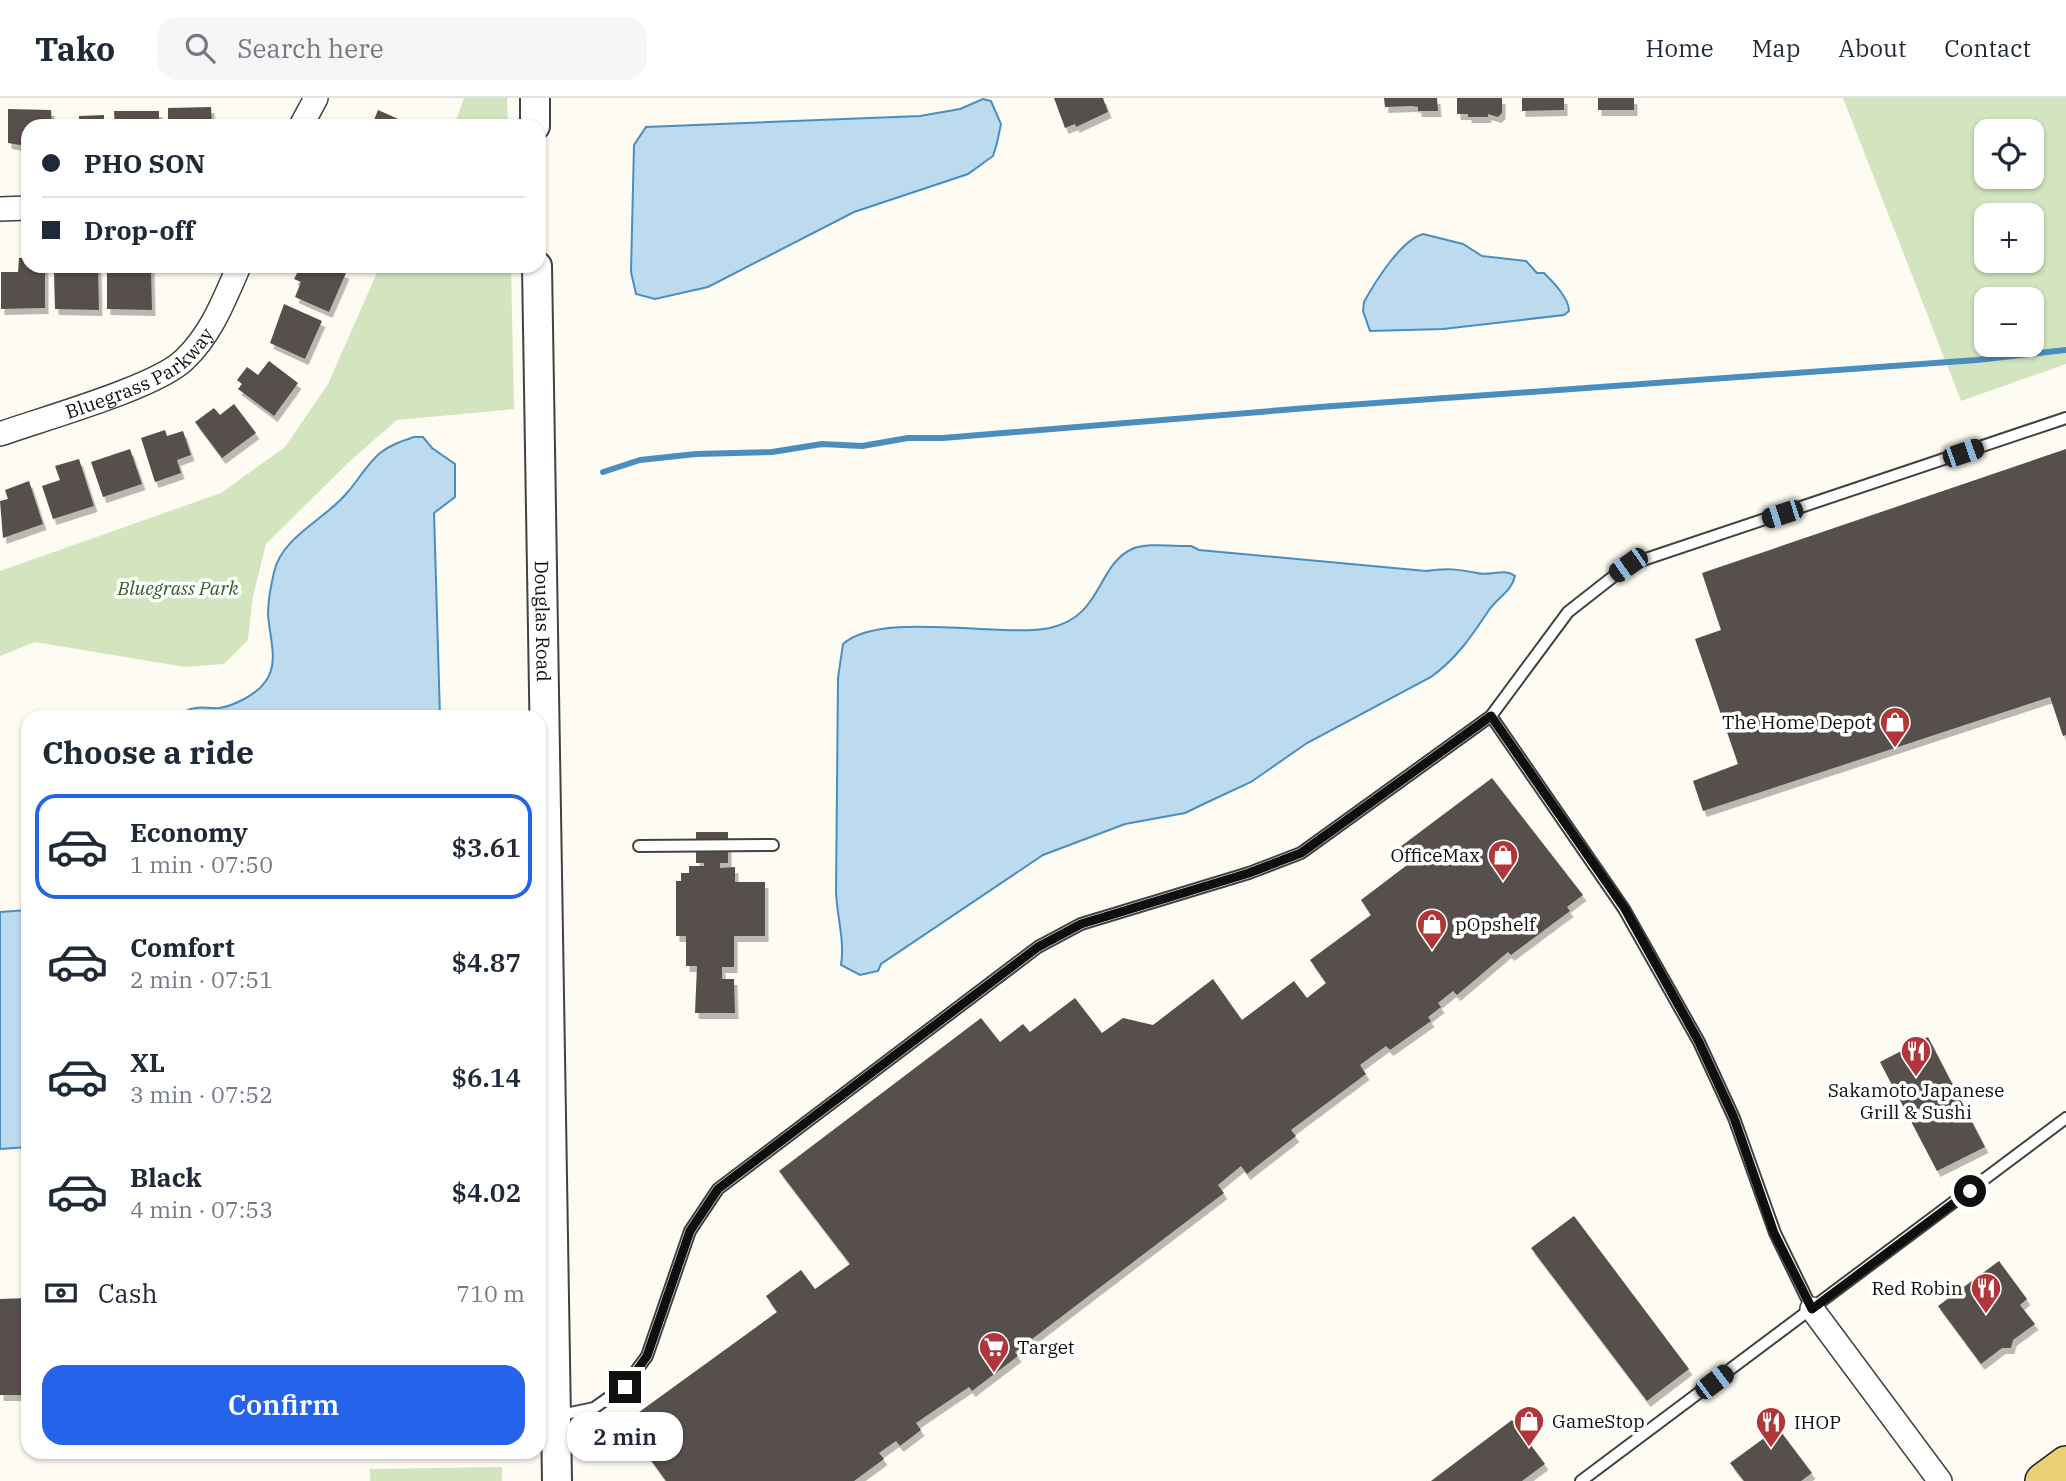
<!DOCTYPE html>
<html lang="en">
<head>
<meta charset="utf-8">
<style>
  :root { --surface:#fff; --page:#f6f6f7; --text:#1f2937; --muted:#747a83; --line:#e0e1e3; --accent:#2563eb }
  body { margin:0; font-family:"IBM Plex Serif",serif; background:var(--page); color:var(--text); height:100vh; display:flex; flex-direction:column; font-size:26px; white-space:nowrap }
  * { box-sizing:border-box; margin:0 }
  p { font-size:23px; color:var(--muted) }
  .icon { flex:none; width:38px; height:38px; fill:none; stroke:currentColor; stroke-width:2; stroke-linecap:round; stroke-linejoin:round }
  .map { position:relative; flex:1; overflow:hidden }
  .panel { position:absolute; left:21px; top:612px; width:525px; height:749px; display:flex; flex-direction:column; background:var(--surface); border-radius:21px; box-shadow:0 2px 5px #0004 }
  .panel>* { flex:none }
  .banner { position:absolute; left:21px; top:21px; width:525px; height:154px; border-radius:21px; box-shadow:0 2px 5px #0004; display:grid; align-content:center; height:154px; padding:0 21px; background:var(--surface) }
  .fabs { position:absolute; left:1974px; top:21px; display:grid; gap:14px }
  .fabs a { display:grid; place-items:center; width:70px; height:70px; border-radius:14px; background:var(--surface); box-shadow:0 2px 5px #0004; font-size:35px }
  .end { position:absolute; width:32px; height:32px; margin:-16px; border:9px solid #0f0f0f; background:#fff; box-shadow:0 0 0 4px #fff }
  .from { border-radius:50% }
  .bubble { position:absolute; height:49px; border-radius:21px; background:var(--surface); box-shadow:0 2px 5px #0004; font-size:23px; font-weight:600; line-height:49px; text-align:center }
  .car { position:absolute; width:21px; height:42px; margin:-21px -10px; border-radius:9px; box-shadow:0 0 5px 2px #0007; background:linear-gradient(#222 24%,#8ab4d8 0 40%,#222 0 76%,#8ab4d8 0 86%,#222 0) }
  .banner b { display:flex; align-items:center; gap:24px; height:66px; font-size:26px }
  .banner b+b { border-top:2px solid var(--line) }
  .banner i { width:18px; height:18px; background:var(--text) }
  ul { padding:0; list-style:none }
  li { display:flex; align-items:center; gap:21px; height:105px; margin:0 14px 10px; padding:0 7px; border:4px solid transparent; border-radius:21px }
  li div { flex:1 }
  li b { display:block; font-size:26px }
  li em { font-style:normal; font-weight:600 }
  li.active { border-color:var(--accent) }
  li>.icon { width:63px; height:63px; stroke-width:1.5 }
  h2 { padding:0 21px; font-size:32px; line-height:84px }
  .pay { display:flex; align-items:center; gap:18px; height:77px; padding:0 21px; font-size:26px }
  .pay p { margin-inline-start:auto }
  .action { display:flex; gap:14px; margin-top:auto; padding:14px 21px }
  .action a { flex:1; height:80px; border-radius:21px; background:var(--accent); color:#fff; font-size:28px; font-weight:600; line-height:80px; text-align:center }
  header { display:flex; align-items:center; gap:42px; box-sizing:border-box; height:98px; padding:0 35px; background:var(--surface); border-bottom:2px solid var(--line) }
  header strong { font-size:33px }
  nav { display:flex; gap:38px; margin-inline-start:auto; font-size:24px }
  .search { width:490px; height:63px; background:var(--page); display:flex; align-items:center; gap:18px; box-sizing:border-box; padding:0 24px; border-radius:21px; color:var(--muted); font-size:26px }
  .map>svg:first-child { display:block }
</style>
</head>
<body>
<header>
<strong>Tako</strong>
<div class="search"><svg class="icon" aria-label="search" viewBox="0 0 24 24"><circle cx="10" cy="10" r="6"/><path d="M15 15l6 6"/></svg>Search here</div>
<nav><a>Home</a><a>Map</a><a>About</a><a>Contact</a></nav>
</header>
<div class="map">
<svg width="2066" height="1383" viewBox="0 0 2066 1383">
  <defs>
    <filter id="shadow"><feDropShadow dx="3.5" dy="6" stdDeviation="0" flood-color="#0004"/></filter>
  </defs>
  <rect width="100%" height="100%" fill="#fdfbf2"/>
  <path fill="#d2e5bf" fill-rule="evenodd" d="M 464,0 L 507,0 L 508,28 L 454,28 Z
    M 1843,0 L 2066,0 L 2066,266 L 1961,303 ZM 1986,33 L 2032,33 L 2032,79 L 1986,79 ZM 2032,117 L 2032,163 L 1986,163 L 1986,117 ZM 1986,201 L 2032,201 L 2032,247 L 1986,247 Z
    M 380,168 L 511,168 L 514,311 L 397,322 L 350,363 L 266,446 L 253,498 L 248,542 L 224,566 L 185,569 L 35,544 L 0,558 L 0,473 L 221,395 L 285,349 L 328,286 Z
    M 502,1369 L 502,1383 L 370,1383 L 370,1371 Z"/>
  <path fill="#bcdbef" stroke="#4b8ebe" stroke-width="2" d="M 983,1 L 991,3 L 1001,26 L 997,45 L 993,58 L 968,76 L 854,114 L 708,189 L 655,201 L 636,196 L 631,174 L 634,47 L 646,29 L 920,18 L 960,11 Z
    M 1423,136 L 1463,146 L 1482,158 L 1526,163 L 1537,175 L 1544,175 C 1553,184 1569,200 1569,213 L 1564,217 L 1443,231 L 1370,233 L 1363,213 L 1364,204 C 1375,184 1401,142 1423,136 Z
    M 414,339 L 423,339 L 432,350 L 455,366 L 455,399 L 434,415 L 440,619 L 186,619 L 188,612 C 200,607 207,611 219,610 C 234,608 257,596 265,584 C 280,565 269,538 268,516 C 268,502 271,487 274,474 C 282,439 324,422 346,396 C 358,383 366,367 380,355 C 390,347 402,343 414,339 Z
    M 1191,448 L 1199,452 L 1426,473 C 1446,470 1458,471 1477,475 C 1490,479 1504,469 1515,478 C 1512,493 1497,500 1489,512 C 1471,539 1457,560 1431,579 L 1307,645 L 1251,684 L 1210,703 L 1185,715 L 1125,726 L 1043,757 L 881,866 L 878,873 L 860,877 L 841,867 C 845,843 837,819 836,794 L 838,580 L 843,546 C 881,512 1000,540 1050,530 C 1103,518 1096,468 1132,451 C 1148,444 1175,449 1191,448 Z
    M 28,812 L 28,1049 L 0,1051 L 0,814 Z"/>
  <g fill="none" stroke-linecap="round" stroke-linejoin="round">
    <path stroke="#4b8ebe" stroke-width="6" d="M 603,374 L 640,362 L 696,356 L 772,354 L 822,346 L 862,348 L 908,340 L 943,340 L 1320,309 L 1977,262 L 2066,252"/>
  </g>
  <path fill="#56504c" filter="url(#shadow)" d="M 1054,0 L 1103,0 L 1108,14 L 1076,29 L 1075,26 L 1065,30 Z
    M 1384,0 L 1437,0 L 1438,13 L 1418,13 L 1418,9 L 1412,8 L 1385,9 Z
    M 1457,0 L 1502,0 L 1502,15 L 1498,19 L 1488,16 L 1488,19 L 1468,19 L 1468,16 L 1457,16 Z
    M 1522,0 L 1564,0 L 1564,12 L 1522,13 Z
    M 1598,0 L 1634,0 L 1634,12 L 1598,12 Z
    M 211,9 L 212,28 L 168,28 L 168,10 Z
    M 8,11 L 51,12 L 52,28 L 28,28 L 28,54 L 26,48 L 8,45 Z
    M 378,12 L 414,28 L 372,27 Z
    M 114,13 L 159,13 L 159,28 L 115,28 Z
    M 104,17 L 104,28 L 79,28 L 79,18 Z
    M 19,160 L 28,160 L 28,168 L 45,168 L 45,210 L 1,211 L 1,174 L 18,174 Z
    M 70,168 L 98,168 L 99,212 L 55,211 L 54,174 L 70,173 Z
    M 124,168 L 151,168 L 152,212 L 107,211 L 107,173 L 124,173 Z
    M 292,168 L 330,168 L 346,175 L 329,214 L 295,199 L 301,184 L 294,181 L 299,171 Z
    M 284,206 L 322,223 L 305,261 L 270,245 Z
    M 269,263 L 298,285 L 274,318 L 238,291 L 242,286 L 237,282 L 247,269 L 258,277 Z
    M 234,306 L 256,335 L 222,360 L 195,324 L 214,310 L 220,317 Z
    M 165,332 L 167,338 L 183,333 L 191,357 L 177,362 L 181,375 L 155,384 L 141,340 Z
    M 130,351 L 142,386 L 103,399 L 91,364 Z
    M 2066,351 L 2066,637 L 2063,638 L 2050,599 L 1703,713 L 1693,683 L 1738,666 L 1695,541 L 1721,532 L 1702,475 Z
    M 79,361 L 94,408 L 53,421 L 42,388 L 60,382 L 55,368 Z
    M 29,383 L 43,426 L 3,440 L 0,403 L 8,401 L 5,392 Z
    M 1492,680 L 1583,797 L 1567,809 L 1570,813 L 1511,857 L 1508,854 L 1457,897 L 1453,893 L 1438,905 L 1441,909 L 1428,919 L 1431,923 L 1390,952 L 1386,948 L 1360,967 L 1366,976 L 1291,1032 L 1296,1038 L 1247,1076 L 1241,1068 L 1218,1087 L 1224,1095 L 1015,1254 L 1018,1258 L 972,1293 L 969,1289 L 916,1325 L 921,1332 L 900,1348 L 896,1343 L 879,1355 L 884,1361 L 854,1383 L 666,1383 L 624,1325 L 777,1214 L 766,1198 L 801,1172 L 815,1191 L 850,1166 L 779,1073 L 981,920 L 1000,944 L 1023,926 L 1030,934 L 1075,900 L 1102,935 L 1123,920 L 1153,927 L 1213,881 L 1242,922 L 1294,883 L 1307,900 L 1326,885 L 1310,862 L 1371,817 L 1361,802 L 1411,764 L 1400,749 Z
    M 696,734 L 728,734 L 728,765 L 720,765 L 720,770 L 735,769 L 735,784 L 765,784 L 765,838 L 734,838 L 734,869 L 722,869 L 722,881 L 734,881 L 735,915 L 695,915 L 697,868 L 686,868 L 686,838 L 676,838 L 676,783 L 681,783 L 681,775 L 689,775 L 689,768 L 704,768 L 704,765 L 696,765 Z
    M 1928,939 L 1985,1049 L 1937,1073 L 1880,964 Z
    M 1574,1118 L 1689,1271 L 1647,1303 L 1531,1150 Z
    M 1999,1163 L 2027,1201 L 2020,1207 L 2035,1226 L 2013,1242 L 2011,1250 L 2002,1250 L 1981,1266 L 1938,1208 Z
    M 28,1200 L 28,1297 L 0,1297 L 0,1201 Z
    M 1769,1318 L 1812,1375 L 1801,1383 L 1744,1383 L 1730,1365 L 1767,1338 L 1758,1326 Z
    M 1512,1322 L 1545,1366 L 1522,1383 L 1431,1383 Z"/>
  <g fill="none" stroke-linecap="round" stroke-linejoin="round">
    <g stroke="#424242" stroke-width="14">
      <path id="service" d="M 1491,618 L 1624,811 L 1699,944 L 1734,1020 L 1775,1135 L 1812,1211
        M 639,748 L 773,747
        M 556,1318 L 594,1310 L 625,1288 L 647,1258 L 690,1133 L 718,1091 L 1038,849 L 1081,826 L 1249,775 L 1301,755 L 1491,618 L 1568,514 L 1628,467 L 2066,320
        M 1581,1383 L 2066,1020"/>
    </g>
    <g stroke="#424242" stroke-width="26">
      <g id="minor">
        <path d="M 301,28 L 316,0"/>
        <path d="M 0,111 L 28,110"/>
        <path id="s1" d="M 0,336 C 42,321 158,289 185,261 C 212,235 224,202 239,168"/>
        <path d="M 1812,1211 L 1940,1383"/>
      </g>
    </g>
    <g stroke="#424242" stroke-width="32">
      <g id="tertiary">
        <path d="M 535,0 L 535,28"/>
        <path id="s2" d="M 537,168 L 557,1383"/>
      </g>
    </g>
    <g stroke="#202020" stroke-width="38">
      <path id="primary" d="M 2043,1383 L 2066,1366"/>
    </g>
    <use href="#service" stroke="#fff" stroke-width="10"/>
    <use href="#minor" stroke="#fff" stroke-width="23"/>
    <use href="#tertiary" stroke="#fff" stroke-width="28"/>
    <use href="#primary" stroke="#e9cf76" stroke-width="35"/>
  </g>
  <g fill="none" stroke-linecap="round" stroke-linejoin="round">
    <path stroke="#0f0f0f" stroke-width="9" d="M 625,1289 L 647,1258 L 690,1133 L 718,1091 L 1038,849 L 1081,826 L 1249,775 L 1301,755 L 1491,618 L 1625,811 L 1699,944 L 1734,1020 L 1774,1135 L 1812,1211 L 1970,1093"/>
  </g>
  <defs>
    <g id="shop-pin" transform="scale(1.575)"><path d="M0 17L-7.5 6A9.5 9.5 0 1 1 7.5 6Z" fill="#b03639" stroke="#fff"/><path d="M-5-2.5h2.3a2.7 3.5 0 0 1 5.4 0H5L5.5 6h-11ZM-1.5-2.5h3a1.5 2.3 0 0 0-3 0Z" fill="#fff"/></g>
    <g id="restaurant-pin" transform="scale(1.575)"><path d="M0 17L-7.5 6A9.5 9.5 0 1 1 7.5 6Z" fill="#b03639" stroke="#fff"/><path d="M-5-6h1v4h1v-4h1v4h1v-4h1v5L-1.5 .5V6h-2V.5L-5-1ZM5-6V6H3V1.5H1.5Q1.5-4 5-6Z" fill="#fff"/></g>
    <g id="supermarket-pin" transform="scale(1.575)"><path d="M0 17L-7.5 6A9.5 9.5 0 1 1 7.5 6Z" fill="#b03639" stroke="#fff"/><path d="M-6-5.5h2.5l.6 2H6L4.5 2H-2.5L-4.4-4H-6ZM-1.5 3.2a1.3 1.3 0 1 0 .1 0ZM3 3.2a1.3 1.3 0 1 0 .1 0Z" fill="#fff"/></g>
  </defs>
  <g fill-rule="evenodd">
    <use href="#shop-pin" x="1895" y="624"/>
    <use href="#shop-pin" x="1503" y="757"/>
    <use href="#shop-pin" x="1432" y="826"/>
    <use href="#restaurant-pin" x="1916" y="953"/>
    <use href="#restaurant-pin" x="1986" y="1190"/>
    <use href="#supermarket-pin" x="994" y="1249"/>
    <use href="#shop-pin" x="1529" y="1323"/>
    <use href="#restaurant-pin" x="1771" y="1324"/>
  </g>
  <g text-anchor="middle" dominant-baseline="central" stroke-width="7" stroke-linejoin="round" paint-order="stroke">
    <g font-size="19" fill="#0f0f0f" stroke="#fff">
      <text stroke="none"><textPath href="#s1" startOffset="154">Bluegrass Parkway</textPath></text>
      <text stroke="none"><textPath href="#s2" startOffset="355">Douglas Road</textPath></text>
    </g>
    <g font-size="19" font-style="italic" fill="#316026" stroke="#fff">
      <text x="178" y="490">Bluegrass Park</text>
    </g>
    <g font-size="19" fill="#0f0f0f" stroke="#fff" text-anchor="start">
      <text x="1872" y="624" text-anchor="end">The Home Depot</text>
      <text x="1480" y="757" text-anchor="end">OfficeMax</text>
      <text x="1455" y="826">pOpshelf</text>
      <text x="1916" y="992" text-anchor="middle">Sakamoto Japanese<tspan x="1916" dy="22">Grill &amp; Sushi</tspan></text>
      <text x="1963" y="1190" text-anchor="end">Red Robin</text>
      <text x="1017" y="1249">Target</text>
      <text x="1552" y="1323">GameStop</text>
      <text x="1794" y="1324">IHOP</text>
    </g>
  </g>
</svg>
<div class="fabs">
<a><svg class="icon" aria-label="locate" viewBox="0 0 24 24"><circle cx="12" cy="12" r="6"/><path d="M12 2v4M12 18v4M2 12h4M18 12h4"/></svg></a>
<a>+</a>
<a>−</a>
</div>
<i class="end from" style="left:1970px;top:1093px"></i>
<i class="end" style="left:625px;top:1289px"></i>
<div class="bubble" style="left:567px;top:1314px;width:116px">2 min</div>
<i class="car" style="left:1963px;top:355px;rotate:71deg"></i>
<i class="car" style="left:1782px;top:416px;rotate:252deg"></i>
<i class="car" style="left:1628px;top:467px;rotate:235deg"></i>
<i class="car" style="left:1714px;top:1284px;rotate:53deg"></i>
<div class="banner">
<b><i class="from"></i>PHO SON</b>
<b><i></i>Drop-off</b>
</div>
<section class="panel">
<h2>Choose a ride</h2>
<ul>
<li class="active"><svg class="icon" aria-label="car" viewBox="0 0 24 24"><path d="M5 17H2v-5l4-1 3-4h7l3 4 3 1v5h-3M9 17h6M6 11h13"/><circle cx="7" cy="17" r="2"/><circle cx="17" cy="17" r="2"/></svg><div><b>Economy</b><p>1 min · 07:50</p></div><em>$3.61</em></li>
<li><svg class="icon" aria-label="car" viewBox="0 0 24 24"><path d="M5 17H2v-5l4-1 3-4h7l3 4 3 1v5h-3M9 17h6M6 11h13"/><circle cx="7" cy="17" r="2"/><circle cx="17" cy="17" r="2"/></svg><div><b>Comfort</b><p>2 min · 07:51</p></div><em>$4.87</em></li>
<li><svg class="icon" aria-label="car" viewBox="0 0 24 24"><path d="M5 17H2v-5l4-1 3-4h7l3 4 3 1v5h-3M9 17h6M6 11h13"/><circle cx="7" cy="17" r="2"/><circle cx="17" cy="17" r="2"/></svg><div><b>XL</b><p>3 min · 07:52</p></div><em>$6.14</em></li>
<li><svg class="icon" aria-label="car" viewBox="0 0 24 24"><path d="M5 17H2v-5l4-1 3-4h7l3 4 3 1v5h-3M9 17h6M6 11h13"/><circle cx="7" cy="17" r="2"/><circle cx="17" cy="17" r="2"/></svg><div><b>Black</b><p>4 min · 07:53</p></div><em>$4.02</em></li>
</ul>
<div class="pay"><svg class="icon" aria-label="cash" viewBox="0 0 24 24"><path d="M3 7h18v10H3z"/><circle cx="12" cy="12" r="2"/></svg>Cash<p>710 m</p></div>
<div class="action"><a>Confirm</a></div>
</section>
</div>
</body>
</html>
